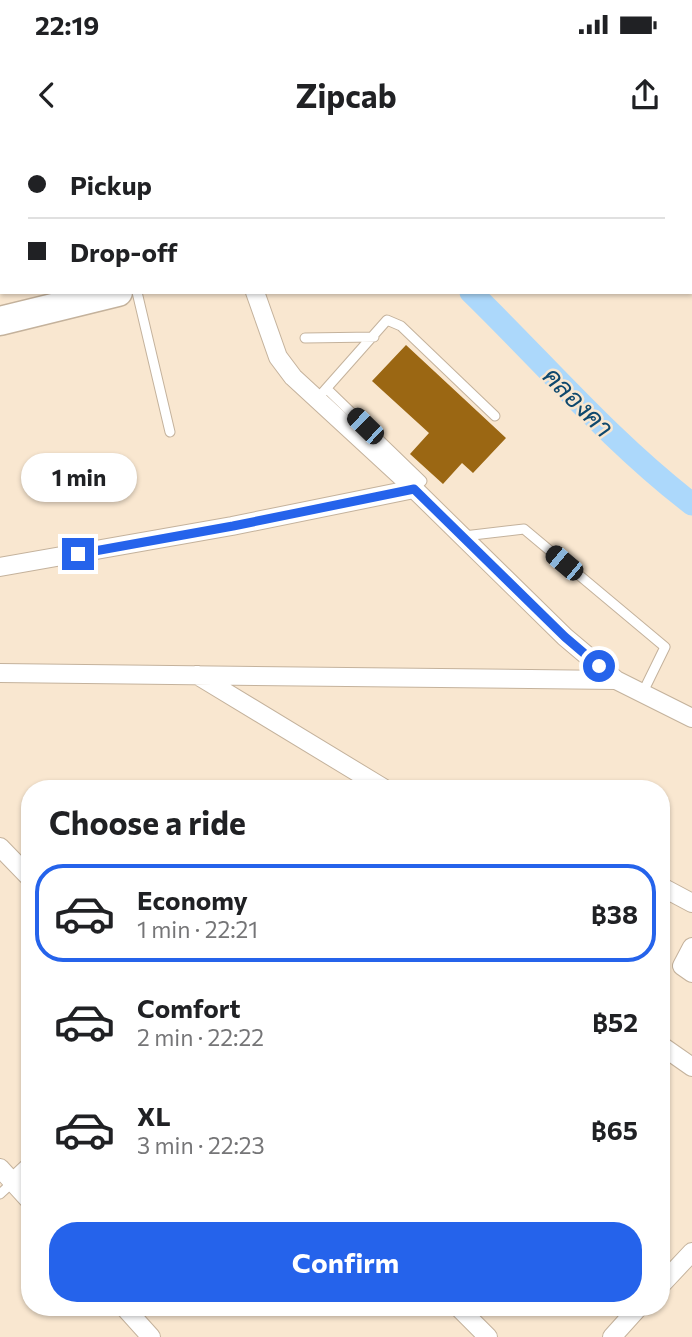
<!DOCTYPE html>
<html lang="en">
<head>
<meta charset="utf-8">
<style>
  :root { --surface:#fff; --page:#f2f2f2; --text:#202124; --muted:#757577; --line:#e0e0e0; --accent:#2563eb }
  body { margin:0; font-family:Commissioner,Sarabun,sans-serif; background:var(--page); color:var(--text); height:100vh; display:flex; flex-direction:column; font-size:26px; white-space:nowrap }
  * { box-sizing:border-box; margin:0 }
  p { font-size:23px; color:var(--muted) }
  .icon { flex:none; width:38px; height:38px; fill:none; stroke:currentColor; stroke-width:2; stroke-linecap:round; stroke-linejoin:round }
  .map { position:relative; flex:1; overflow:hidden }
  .sheet { position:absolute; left:21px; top:640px; width:649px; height:536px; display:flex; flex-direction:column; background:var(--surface); border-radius:28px; box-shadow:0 2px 5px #0004 }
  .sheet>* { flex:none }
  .banner { position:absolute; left:0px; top:0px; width:693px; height:154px; box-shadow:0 2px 5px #0004; display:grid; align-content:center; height:154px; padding:0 28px; background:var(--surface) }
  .end { position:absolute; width:32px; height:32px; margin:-16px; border:9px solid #2563eb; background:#fff; box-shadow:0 0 0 4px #fff }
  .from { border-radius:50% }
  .bubble { position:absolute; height:49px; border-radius:24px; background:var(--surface); box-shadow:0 2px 5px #0004; font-size:23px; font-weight:700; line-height:49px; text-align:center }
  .car { position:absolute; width:21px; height:42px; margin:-21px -10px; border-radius:9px; box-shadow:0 0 5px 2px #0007; background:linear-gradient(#222 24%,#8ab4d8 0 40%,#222 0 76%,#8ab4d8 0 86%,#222 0) }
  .banner b { display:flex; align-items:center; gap:24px; height:66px; font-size:26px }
  .banner b+b { border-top:2px solid var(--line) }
  .banner i { width:18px; height:18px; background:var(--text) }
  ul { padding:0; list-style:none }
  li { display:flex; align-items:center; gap:21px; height:98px; margin:0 14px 10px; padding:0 14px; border:4px solid transparent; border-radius:28px }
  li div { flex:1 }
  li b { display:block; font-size:26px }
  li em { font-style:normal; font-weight:700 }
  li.selected { border-color:var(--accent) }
  li>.icon { width:63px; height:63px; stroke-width:1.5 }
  h2 { padding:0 28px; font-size:32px; line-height:84px }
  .action { display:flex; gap:14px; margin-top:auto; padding:14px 28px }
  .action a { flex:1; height:80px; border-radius:28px; background:var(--accent); color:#fff; font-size:28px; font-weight:700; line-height:80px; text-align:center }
  .status { display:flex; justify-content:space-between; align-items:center; height:49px; padding:0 35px; background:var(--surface); direction:ltr }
  .status svg { height:19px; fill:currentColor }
  header { display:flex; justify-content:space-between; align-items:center; height:91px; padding:0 28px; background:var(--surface); font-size:32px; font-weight:700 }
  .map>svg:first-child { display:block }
</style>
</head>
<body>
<div class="status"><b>22:19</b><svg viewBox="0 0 49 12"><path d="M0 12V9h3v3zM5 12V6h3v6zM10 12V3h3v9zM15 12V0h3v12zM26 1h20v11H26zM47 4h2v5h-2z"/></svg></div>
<header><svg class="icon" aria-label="back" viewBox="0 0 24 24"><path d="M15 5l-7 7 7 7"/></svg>Zipcab<svg class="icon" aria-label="share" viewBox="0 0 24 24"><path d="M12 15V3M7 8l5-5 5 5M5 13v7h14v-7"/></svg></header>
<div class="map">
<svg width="692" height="1197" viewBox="0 0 692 1197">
  <rect width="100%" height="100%" fill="#f9e7d0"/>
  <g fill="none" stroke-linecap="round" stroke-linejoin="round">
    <path stroke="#acd8fb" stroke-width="23" d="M 416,0 L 417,2
      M 471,152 C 544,223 611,302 692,364"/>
  </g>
  <path fill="#9b6713" d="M 406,205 L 506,298 L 473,333 L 462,323 L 443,344 L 410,314 L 429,293 L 372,241 Z"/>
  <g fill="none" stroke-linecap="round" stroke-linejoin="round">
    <g stroke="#c4b29c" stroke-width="11">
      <path id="service" d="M 137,152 L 170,292
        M 305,198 L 374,197
        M 327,249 L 422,341 L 414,349
        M 317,259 L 387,180 L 401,186 L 495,276
        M 464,396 L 524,389 L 665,507 L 642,554
        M 0,1054 L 13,1042"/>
    </g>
    <g stroke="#c4b29c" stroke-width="20">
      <path id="minor" d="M 260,2 L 261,0
        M 255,152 L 278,217 L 293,237 L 407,342 L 565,497 L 616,540 L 692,578
        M 0,427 L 232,386 L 414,349
        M 0,533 L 616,540
        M 197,535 L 385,649
        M 0,707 L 30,738
        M 662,747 L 692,763
        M 692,807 L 682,826 L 692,833
        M 662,906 L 692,927
        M 0,1028 L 30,1061
        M 13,1042 L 30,1026
        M 662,1144 L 692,1112
        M 124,1167 L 151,1197
        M 458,1167 L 488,1197
        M 612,1197 L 639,1167"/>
    </g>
    <g stroke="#c4b29c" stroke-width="31">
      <path id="primary" d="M 477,2 L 485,0
        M 691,16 L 692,16
        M 0,115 L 2,114
        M 0,181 L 118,152"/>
    </g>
    <use href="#service" stroke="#fff" stroke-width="9"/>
    <use href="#minor" stroke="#fff" stroke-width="18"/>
    <use href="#primary" stroke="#fff" stroke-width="28"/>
  </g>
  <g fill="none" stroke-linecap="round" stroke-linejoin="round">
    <path stroke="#2563eb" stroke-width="9" d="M 78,414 L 233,386 L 414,349 L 565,497 L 599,526"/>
  </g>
  <g text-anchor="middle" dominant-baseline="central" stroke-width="5" stroke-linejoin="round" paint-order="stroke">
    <g font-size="26" font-style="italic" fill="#0e486d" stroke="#f9e7d0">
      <text transform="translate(579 261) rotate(45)">คลองคา</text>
    </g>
  </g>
</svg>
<i class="end from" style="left:599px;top:526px"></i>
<i class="end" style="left:78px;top:414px"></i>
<div class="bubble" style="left:21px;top:313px;width:116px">1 min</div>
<i class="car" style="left:365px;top:286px;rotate:314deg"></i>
<i class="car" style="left:564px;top:423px;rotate:310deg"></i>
<div class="banner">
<b><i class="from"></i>Pickup</b>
<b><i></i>Drop-off</b>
</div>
<section class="sheet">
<h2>Choose a ride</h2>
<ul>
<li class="selected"><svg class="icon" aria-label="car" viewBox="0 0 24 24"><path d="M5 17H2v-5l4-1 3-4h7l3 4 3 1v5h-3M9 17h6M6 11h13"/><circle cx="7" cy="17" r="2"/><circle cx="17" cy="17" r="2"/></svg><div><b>Economy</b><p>1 min · 22:21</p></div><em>฿38</em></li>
<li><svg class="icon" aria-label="car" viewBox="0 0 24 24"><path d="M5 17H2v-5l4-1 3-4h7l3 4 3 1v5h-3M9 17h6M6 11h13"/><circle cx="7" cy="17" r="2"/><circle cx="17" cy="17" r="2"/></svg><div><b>Comfort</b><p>2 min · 22:22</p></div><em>฿52</em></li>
<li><svg class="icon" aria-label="car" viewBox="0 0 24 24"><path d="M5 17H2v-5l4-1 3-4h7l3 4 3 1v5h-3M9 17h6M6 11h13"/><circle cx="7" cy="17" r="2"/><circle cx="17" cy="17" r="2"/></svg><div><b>XL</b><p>3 min · 22:23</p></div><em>฿65</em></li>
</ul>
<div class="action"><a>Confirm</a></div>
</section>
</div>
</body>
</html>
